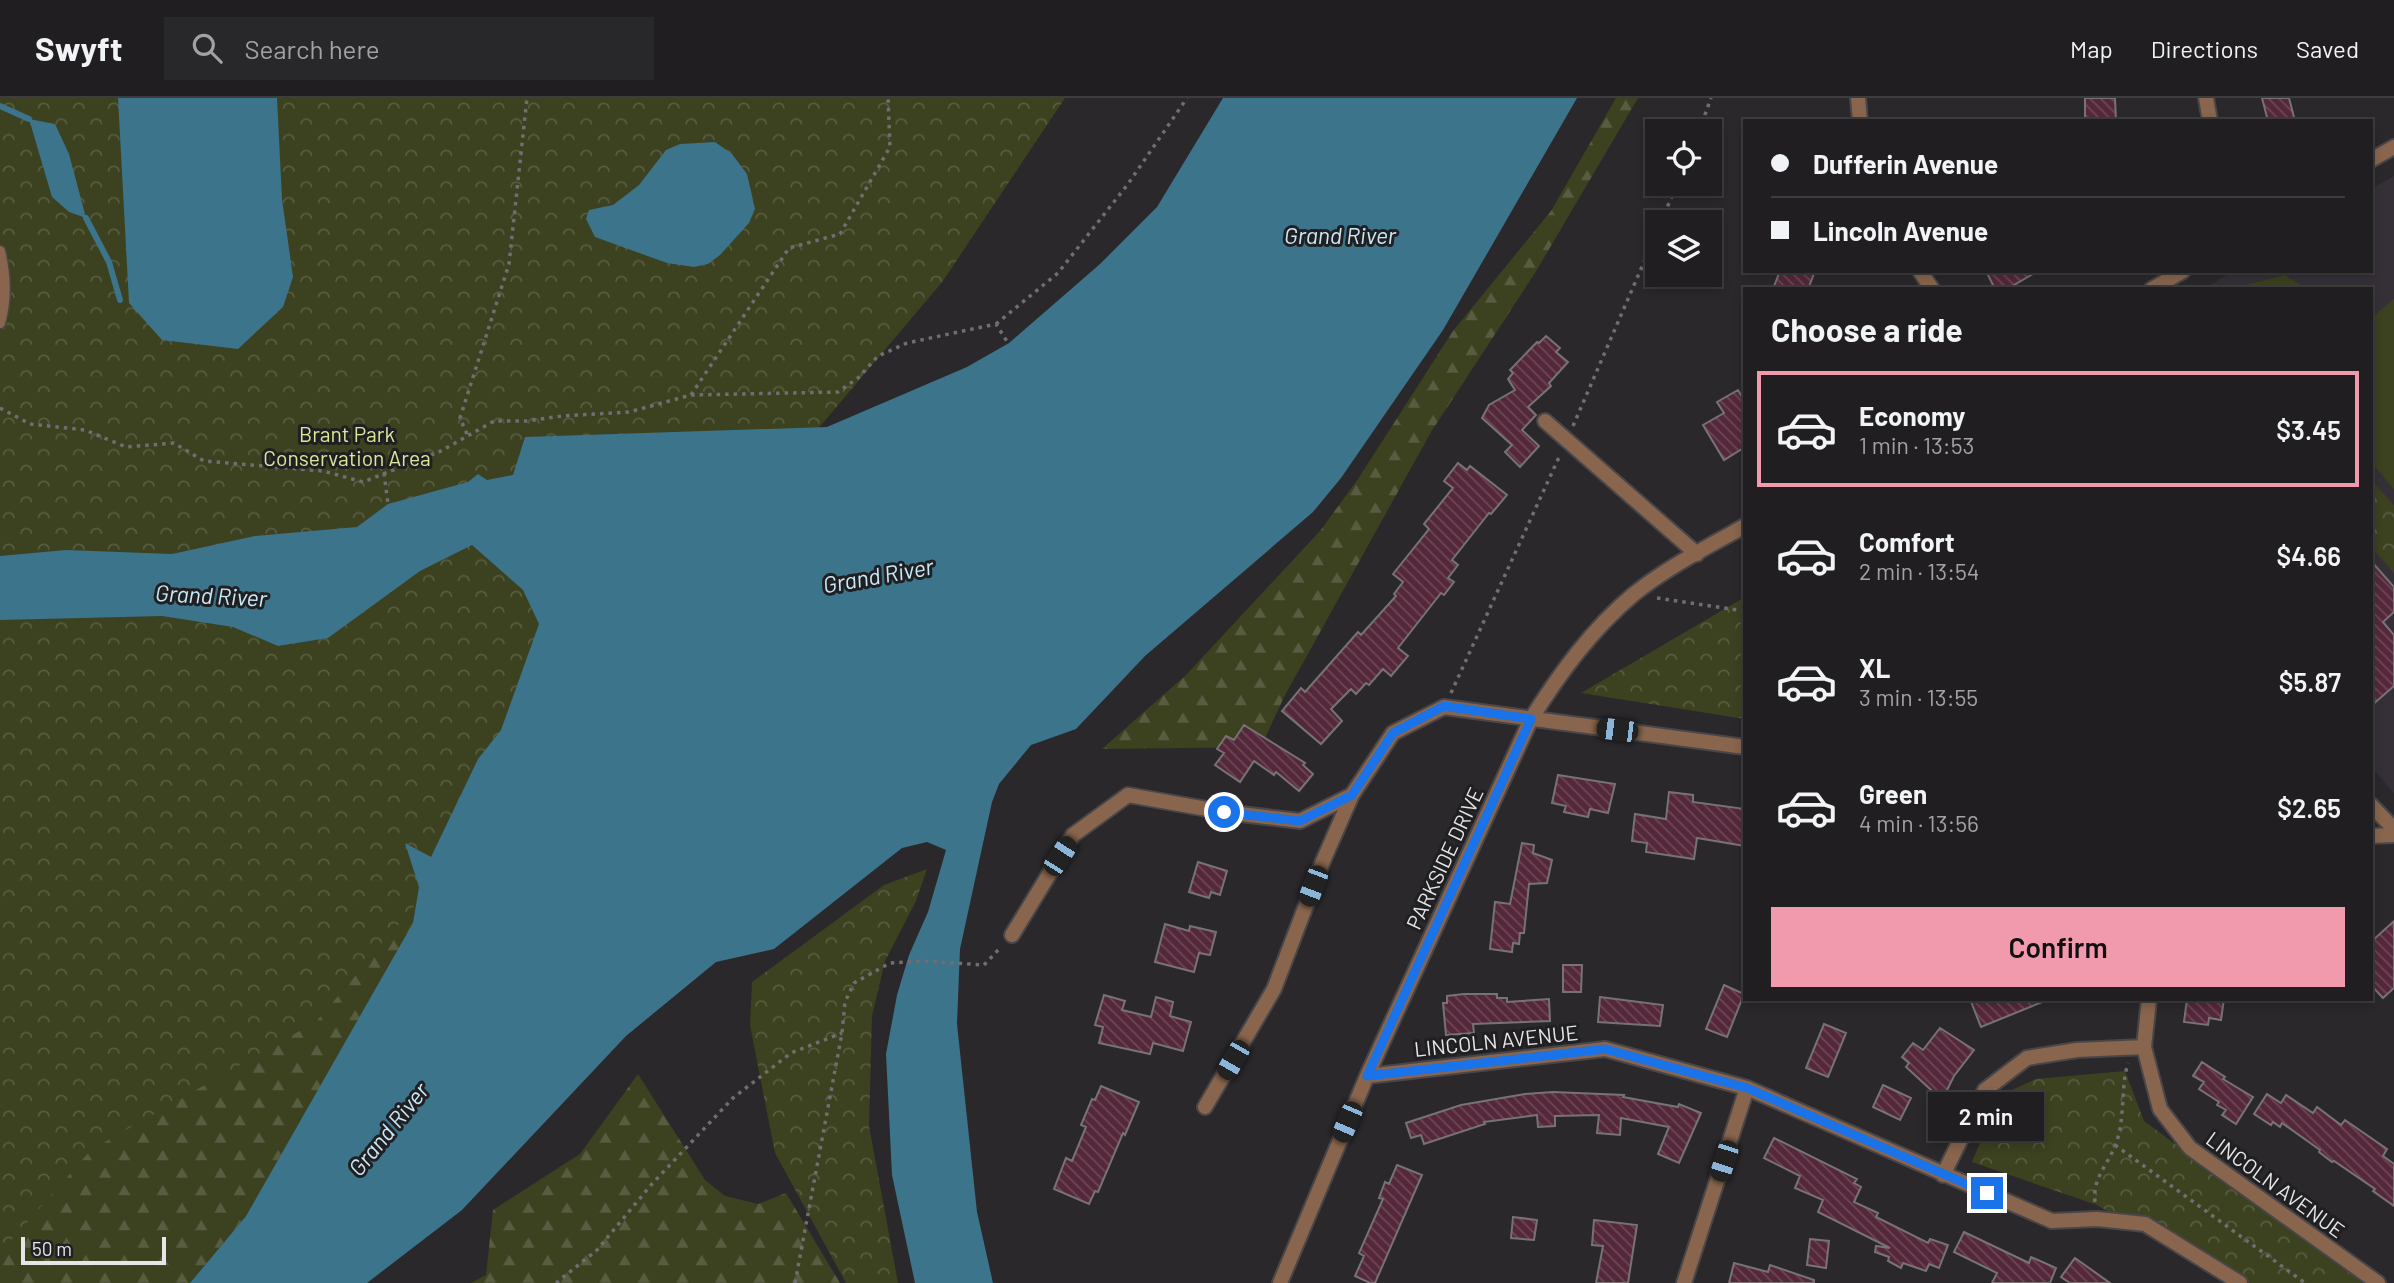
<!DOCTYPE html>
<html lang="en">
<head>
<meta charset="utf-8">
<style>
  :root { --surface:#201e20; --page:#282729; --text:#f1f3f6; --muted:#a2a2a5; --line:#3d3c3e; --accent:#f29aad }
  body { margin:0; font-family:Barlow,sans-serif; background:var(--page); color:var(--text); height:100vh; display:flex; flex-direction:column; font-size:26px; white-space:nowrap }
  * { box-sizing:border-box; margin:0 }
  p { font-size:23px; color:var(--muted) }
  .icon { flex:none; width:38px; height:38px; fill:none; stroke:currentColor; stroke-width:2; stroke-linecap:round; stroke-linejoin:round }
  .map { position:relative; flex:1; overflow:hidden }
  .details { position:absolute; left:1743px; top:189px; width:630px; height:714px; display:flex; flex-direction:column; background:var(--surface); border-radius:0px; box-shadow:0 4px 10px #0003,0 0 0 2px var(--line) }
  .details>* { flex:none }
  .banner { position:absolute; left:1743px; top:21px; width:630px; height:154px; border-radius:0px; box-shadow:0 4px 10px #0003,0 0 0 2px var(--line); display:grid; align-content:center; height:154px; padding:0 28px; background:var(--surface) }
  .buttons { position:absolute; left:1645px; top:21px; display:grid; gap:14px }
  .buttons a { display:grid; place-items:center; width:77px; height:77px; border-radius:0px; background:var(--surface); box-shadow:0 4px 10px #0003,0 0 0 2px var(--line); font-size:35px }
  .scale { position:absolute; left:21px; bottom:18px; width:145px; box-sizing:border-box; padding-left:7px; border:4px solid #e6e5e7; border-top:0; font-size:19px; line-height:24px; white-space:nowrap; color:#e6e5e7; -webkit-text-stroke:5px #201f21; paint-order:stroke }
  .end { position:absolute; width:32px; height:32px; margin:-16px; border:9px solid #1a73e8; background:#fff; box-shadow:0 0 0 4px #fff }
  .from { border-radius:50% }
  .bubble { position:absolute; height:49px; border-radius:0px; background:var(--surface); box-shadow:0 4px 10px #0003,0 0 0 2px var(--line); font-size:23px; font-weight:600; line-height:49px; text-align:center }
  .car { position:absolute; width:21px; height:42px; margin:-21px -10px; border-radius:9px; box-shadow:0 0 5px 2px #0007; background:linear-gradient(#222 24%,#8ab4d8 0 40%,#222 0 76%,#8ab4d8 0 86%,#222 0) }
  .banner b { display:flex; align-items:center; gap:24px; height:66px; font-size:26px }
  .banner b+b { border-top:2px solid var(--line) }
  .banner i { width:18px; height:18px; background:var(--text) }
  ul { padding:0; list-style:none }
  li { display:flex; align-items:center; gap:21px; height:116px; margin:0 14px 10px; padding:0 14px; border:4px solid transparent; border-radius:0px }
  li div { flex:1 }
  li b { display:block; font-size:26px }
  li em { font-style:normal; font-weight:600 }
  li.current { border-color:var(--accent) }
  li>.icon { width:63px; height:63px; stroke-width:1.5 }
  h2 { padding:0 28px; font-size:32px; line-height:84px }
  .primary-button { display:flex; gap:14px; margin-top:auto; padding:14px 28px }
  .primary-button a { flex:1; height:80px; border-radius:0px; background:var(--accent); color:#111; font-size:28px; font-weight:600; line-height:80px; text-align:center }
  header { display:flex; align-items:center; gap:42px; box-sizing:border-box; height:98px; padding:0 35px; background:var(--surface); border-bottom:2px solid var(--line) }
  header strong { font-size:33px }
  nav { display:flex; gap:38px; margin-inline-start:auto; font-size:24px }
  .search { width:490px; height:63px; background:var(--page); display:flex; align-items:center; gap:18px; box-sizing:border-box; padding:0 24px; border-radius:0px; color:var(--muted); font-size:26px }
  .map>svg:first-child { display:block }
</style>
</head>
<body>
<header>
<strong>Swyft</strong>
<div class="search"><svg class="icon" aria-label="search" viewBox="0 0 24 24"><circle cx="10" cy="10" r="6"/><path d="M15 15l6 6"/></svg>Search here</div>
<nav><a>Map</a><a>Directions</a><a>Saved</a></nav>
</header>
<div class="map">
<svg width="2394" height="1185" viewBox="0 0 2394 1185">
  <defs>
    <pattern id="forest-firs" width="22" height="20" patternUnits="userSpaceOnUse" patternTransform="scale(1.75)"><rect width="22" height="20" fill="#3c4120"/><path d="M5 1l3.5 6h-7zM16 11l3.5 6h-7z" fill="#585c40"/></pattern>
    <pattern id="park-crowns" width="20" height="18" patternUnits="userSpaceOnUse" patternTransform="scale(1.75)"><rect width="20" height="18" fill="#3c4120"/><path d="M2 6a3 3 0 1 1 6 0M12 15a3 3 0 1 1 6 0" fill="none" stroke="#585c40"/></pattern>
    <pattern id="building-back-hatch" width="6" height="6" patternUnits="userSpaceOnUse" patternTransform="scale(1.75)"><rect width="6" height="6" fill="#54283a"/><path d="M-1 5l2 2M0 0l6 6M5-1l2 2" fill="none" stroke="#6d4756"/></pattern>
  </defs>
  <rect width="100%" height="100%" fill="#2a282b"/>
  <path fill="#353037" d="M 2394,78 L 2394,695 L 2371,669 L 2371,191 L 2204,191 L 2233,173 L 2371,173 L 2371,91 Z"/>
  <path fill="#3c4120" d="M 2285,177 L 2301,187 L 2303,191 L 2242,191 L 2242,188 Z
    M 2394,201 L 2394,391 L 2371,364 L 2371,220 Z"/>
  <path fill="url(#forest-firs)" d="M 1616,0 L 1638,0 L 1535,175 L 1431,334 L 1284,599 L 1261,649 L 1102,651 L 1186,577 L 1320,433 L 1358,381 L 1453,233 L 1551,113 Z
    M 0,522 L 419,789 L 414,825 L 246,1118 L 190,1185 L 0,1185 Z
    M 638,976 L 705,1082 L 725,1098 L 758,1106 L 786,1095 L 840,1185 L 471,1185 L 486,1177 L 493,1112 L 580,1056 Z"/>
  <path fill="url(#park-crowns)" d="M 0,0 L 1065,0 L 943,183 L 317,923 L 91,1052 L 0,1155 Z
    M 2371,382 L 2394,407 L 2394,475 L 2371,449 Z
    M 1745,499 L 1745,621 L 1581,595 Z
    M 927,771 L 916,803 L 885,863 L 872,918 L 869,1028 L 898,1185 L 846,1185 L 775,1055 L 750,927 L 752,884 L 884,787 Z
    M 2125,973 L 2144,1023 L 2363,1185 L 2228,1185 L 2097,1107 L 1972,1064 L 2000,997 L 2036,981 Z"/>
  <path fill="#3c748c" d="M 118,0 L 277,0 L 282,101 L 293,179 L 283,209 L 238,251 L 162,242 L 129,205 Z
    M 1223,0 L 1577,0 L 1443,232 L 1341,380 L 1313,414 L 1145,558 L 1076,631 L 1031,647 L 999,686 L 992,704 L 960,851 L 957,926 L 977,1114 L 993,1185 L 915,1185 L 892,1077 L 886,956 L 897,897 L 909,857 L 928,814 L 946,752 L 927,744 L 902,750 L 774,851 L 716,864 L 626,938 L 462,1112 L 367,1185 L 190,1185 L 246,1118 L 413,825 L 419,789 L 405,745 L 431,759 L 478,661 L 501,632 L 539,526 L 523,492 L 472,447 L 420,473 L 328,540 L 278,548 L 233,529 L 162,518 L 0,522 L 0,458 L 66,452 L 172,456 L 255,438 L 357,429 L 388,406 L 468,384 L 478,376 L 487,382 L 513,377 L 525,339 L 827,329 L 967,269 L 1009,245 L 1100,166 L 1157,109 Z
    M 29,21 L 55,26 L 69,56 L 86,120 L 69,114 L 52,99 Z
    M 715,44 L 732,56 L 747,76 L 755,111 L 749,125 L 720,157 L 708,166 L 694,169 L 667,165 L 595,139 L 586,121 L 589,112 L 613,107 L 639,87 L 666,52 L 680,46 Z"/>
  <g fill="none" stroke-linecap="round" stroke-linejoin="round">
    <path stroke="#3c748c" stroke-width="6" d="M 0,8 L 29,21
      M 86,120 L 109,164 L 120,202"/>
  </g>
  <path fill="url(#building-back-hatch)" stroke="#777374" stroke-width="2" d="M 2085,0 L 2115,0 L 2116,23 L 2085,23 Z
    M 2262,0 L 2289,0 L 2295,23 L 2268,23 Z
    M 1780,173 L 1815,173 L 1808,191 L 1773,191 Z
    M 1986,173 L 2038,173 L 2007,191 L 1995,191 Z
    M 1546,238 L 1560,250 L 1556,254 L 1568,264 L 1549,285 L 1551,288 L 1528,309 L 1536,317 L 1522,332 L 1539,348 L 1520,369 L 1505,354 L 1512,347 L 1482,320 L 1489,307 L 1515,292 L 1508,281 L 1513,275 L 1510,272 L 1537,244 L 1539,245 Z
    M 1738,292 L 1745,304 L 1745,349 L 1724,362 L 1703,327 L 1724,315 L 1717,304 Z
    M 1458,365 L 1467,372 L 1470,368 L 1507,397 L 1491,416 L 1489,415 L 1452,462 L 1458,467 L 1448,480 L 1454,484 L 1444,497 L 1441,495 L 1398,550 L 1408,558 L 1391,578 L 1383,571 L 1369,587 L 1366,585 L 1356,596 L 1351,591 L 1331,611 L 1342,623 L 1321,646 L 1282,613 L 1301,590 L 1305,594 L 1358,534 L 1361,537 L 1396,498 L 1394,496 L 1403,484 L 1393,476 L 1429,431 L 1424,426 L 1453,390 L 1444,383 Z
    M 2371,463 L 2394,489 L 2394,514 L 2383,524 L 2394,537 L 2394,588 L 2371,608 Z
    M 1244,627 L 1305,665 L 1303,667 L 1313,676 L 1299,693 L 1276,674 L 1274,677 L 1254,663 L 1240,684 L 1215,667 L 1224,655 L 1217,651 L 1226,638 L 1234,642 Z
    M 1558,677 L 1615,686 L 1608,715 L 1590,711 L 1588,719 L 1564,714 L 1566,708 L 1552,705 Z
    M 1669,694 L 1693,697 L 1693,704 L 1745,711 L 1745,748 L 1697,740 L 1694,761 L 1646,754 L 1647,745 L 1632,743 L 1635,716 L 1666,721 Z
    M 1522,745 L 1534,747 L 1533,755 L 1552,762 L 1547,785 L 1529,786 L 1524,835 L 1520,835 L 1519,846 L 1513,845 L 1512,854 L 1490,851 L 1495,804 L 1510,806 Z
    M 1198,764 L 1227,773 L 1220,797 L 1211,794 L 1209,800 L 1189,794 Z
    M 2394,823 L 2394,890 L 2383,900 L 2371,887 L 2371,844 Z
    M 1165,826 L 1189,833 L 1190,828 L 1216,834 L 1210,857 L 1199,855 L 1194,874 L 1155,864 Z
    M 1563,867 L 1582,867 L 1581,894 L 1563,894 Z
    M 1724,887 L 1744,896 L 1727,939 L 1706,931 Z
    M 1464,896 L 1497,896 L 1497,900 L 1507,900 L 1507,904 L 1549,901 L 1550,923 L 1473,926 L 1474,935 L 1446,937 L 1443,905 L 1447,905 L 1447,898 Z
    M 1104,897 L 1125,903 L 1122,912 L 1151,919 L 1156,899 L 1173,904 L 1170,918 L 1191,924 L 1183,953 L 1153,945 L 1150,956 L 1099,945 L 1103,929 L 1095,927 Z
    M 1600,899 L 1663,907 L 1660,928 L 1598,924 Z
    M 1970,901 L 2047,901 L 2047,902 L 1981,929 Z
    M 2187,901 L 2224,901 L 2221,922 L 2209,920 L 2208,927 L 2184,924 Z
    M 1824,926 L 1846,935 L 1828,979 L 1806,970 Z
    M 1940,930 L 1974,952 L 1954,978 L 1942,1002 L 1906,969 L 1909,965 L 1902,959 L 1913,945 L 1923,952 Z
    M 2202,964 L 2225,979 L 2223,981 L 2253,999 L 2236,1026 L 2222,1017 L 2226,1012 L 2217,1007 L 2219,1004 L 2199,991 L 2204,984 L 2193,978 Z
    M 1883,987 L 1911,1000 L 1900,1022 L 1873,1009 Z
    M 1101,988 L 1139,1004 L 1125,1037 L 1123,1035 L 1098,1094 L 1095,1093 L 1089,1106 L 1054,1091 L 1066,1060 L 1072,1063 L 1086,1029 L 1081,1027 L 1092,1001 L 1095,1002 Z
    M 1553,994 L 1624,997 L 1623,999 L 1678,1009 L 1679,1006 L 1701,1015 L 1679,1065 L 1658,1056 L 1669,1029 L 1621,1020 L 1620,1037 L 1597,1035 L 1599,1017 L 1555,1018 L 1555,1028 L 1538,1029 L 1537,1017 L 1484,1024 L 1485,1026 L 1424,1046 L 1421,1037 L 1411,1040 L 1406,1025 L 1461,1007 L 1525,996 Z
    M 2267,996 L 2281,1005 L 2286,997 L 2313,1015 L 2317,1009 L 2341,1027 L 2345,1022 L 2387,1051 L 2383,1058 L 2394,1066 L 2394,1108 L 2373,1093 L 2375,1091 L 2334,1063 L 2332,1064 L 2319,1054 L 2320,1052 L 2282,1025 L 2280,1029 L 2273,1024 L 2271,1027 L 2254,1016 Z
    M 1774,1040 L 1857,1081 L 1854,1085 L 1861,1089 L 1854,1104 L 1878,1115 L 1876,1119 L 1928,1145 L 1930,1141 L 1948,1147 L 1939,1170 L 1929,1166 L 1926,1173 L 1903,1165 L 1901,1170 L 1888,1163 L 1889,1159 L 1875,1154 L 1876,1148 L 1890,1150 L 1818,1114 L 1823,1102 L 1795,1090 L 1800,1078 L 1764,1060 Z
    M 1397,1067 L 1422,1077 L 1375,1185 L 1370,1185 L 1355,1178 L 1364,1158 L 1359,1155 L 1383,1101 L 1379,1100 L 1385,1084 L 1389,1086 Z
    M 1513,1119 L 1537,1122 L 1534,1142 L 1511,1140 Z
    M 1594,1122 L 1637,1127 L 1628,1185 L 1596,1185 L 1603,1148 L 1592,1147 Z
    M 1964,1134 L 2029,1165 L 2031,1159 L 2056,1170 L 2050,1185 L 1992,1185 L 1997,1175 L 1954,1154 Z
    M 1810,1141 L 1829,1143 L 1826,1170 L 1807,1167 Z
    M 2075,1160 L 2110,1185 L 2070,1185 L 2061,1179 Z
    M 1734,1165 L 1768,1174 L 1770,1167 L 1814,1182 L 1814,1185 L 1729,1185 Z"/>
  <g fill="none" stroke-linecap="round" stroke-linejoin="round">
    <g stroke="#484649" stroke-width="13">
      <path id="lane" d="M 0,153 C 6,178 7,201 0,225"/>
    </g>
    <g stroke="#484649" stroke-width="18">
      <path id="street" d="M 1858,0 L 1860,23
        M 2206,0 L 2210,23
        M 2371,62 L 2394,49
        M 1920,173 L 1932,191
        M 2152,191 L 2183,173
        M 1545,323 L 1697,456
        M 2371,707 L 2394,731
        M 2371,738 L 2394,737
        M 1012,837 L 1073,737 L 1128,697 L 1224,714 L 1300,723 L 1352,697 L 1393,635 L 1444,609 L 1745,649
        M 2149,901 L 2144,949 L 2160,1011 L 2190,1050 L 2378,1185
        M 1367,978 L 1605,951 L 1747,990 L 2052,1123 L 2097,1121 L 2145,1126 L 2240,1185
        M 1205,1009 L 1274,891 L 1323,763 L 1352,697
        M 1943,1077 L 1985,992 L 2027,960 L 2077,952 L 2144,949
        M 1280,1185 L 1367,978 L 1531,621 C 1560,575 1592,531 1634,496 C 1668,469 1707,449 1745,428
        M 1684,1185 L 1747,990"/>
    </g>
    <path stroke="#706e71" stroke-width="3.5" stroke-dasharray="3.5 5" stroke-linecap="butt" d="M 1699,33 L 1711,0
      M 1661,124 L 1677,86
      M 996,226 L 1058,175 L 1128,86 L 1187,0
      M 691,297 L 789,150 L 840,136 L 890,49 L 888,0
      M 0,310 L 30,326 L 85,332 L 126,349 L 174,345 L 204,363 L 323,373 L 363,384 L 441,353 L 494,323 L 527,323 L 562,318 L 629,314 L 691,297 L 838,294 L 858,280 L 878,258 L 907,245 L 996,226 L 1008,245
      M 1573,328 L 1657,134
      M 467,336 L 460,320 L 509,166 L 527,0
      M 384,375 L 388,406
      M 1657,500 L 1745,513
      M 1451,595 L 1560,357
      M 2115,1047 L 2305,1185
      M 2095,1104 C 2092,1081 2107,1068 2115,1048 C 2126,1021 2120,991 2128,965
      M 556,1185 L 597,1152 L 651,1087 L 733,1000 L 791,955 L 842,935
      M 795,1185 L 842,935 L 845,904 L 854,885 L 890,865 L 924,863 L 984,867 L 1001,849"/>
    <use href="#lane" stroke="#88654c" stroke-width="10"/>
    <use href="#street" stroke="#88654c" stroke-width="14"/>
  </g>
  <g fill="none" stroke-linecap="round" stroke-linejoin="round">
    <path stroke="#1a73e8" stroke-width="9" d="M 1224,714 L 1300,723 L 1352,697 L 1393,635 L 1444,608 L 1531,621 L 1367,978 L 1605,951 L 1747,990 L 1987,1095"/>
  </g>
  <g text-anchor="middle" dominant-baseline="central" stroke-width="6" stroke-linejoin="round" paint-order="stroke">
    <g font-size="21" fill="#dbe799" stroke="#201f21">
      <text x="347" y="335">Brant Park<tspan x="347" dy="24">Conservation Area</tspan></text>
    </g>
    <g font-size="21" fill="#e6e5e7" stroke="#201f21">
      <text transform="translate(1444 760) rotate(-65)">PARKSIDE DRIVE</text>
      <text transform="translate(1496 942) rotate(-6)">LINCOLN AVENUE</text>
      <text transform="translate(2276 1086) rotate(36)">LINCOLN AVENUE</text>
    </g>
    <g font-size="23" font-style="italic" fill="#c9e9f9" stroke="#201f21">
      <text x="1340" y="137">Grand River</text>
      <text transform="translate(878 477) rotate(-10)">Grand River</text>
      <text transform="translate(211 497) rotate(3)">Grand River</text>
      <text transform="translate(388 1031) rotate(-51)">Grand River</text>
    </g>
  </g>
</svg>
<div class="buttons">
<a><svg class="icon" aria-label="locate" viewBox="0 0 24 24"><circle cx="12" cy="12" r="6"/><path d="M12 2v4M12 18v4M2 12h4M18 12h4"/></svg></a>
<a><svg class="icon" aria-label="layers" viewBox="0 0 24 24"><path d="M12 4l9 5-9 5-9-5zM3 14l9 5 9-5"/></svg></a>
</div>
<div class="scale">50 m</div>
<i class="end from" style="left:1224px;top:714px"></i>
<i class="end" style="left:1987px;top:1095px"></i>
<div class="bubble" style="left:1928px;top:994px;width:116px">2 min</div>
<i class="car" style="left:1617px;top:632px;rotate:277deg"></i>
<i class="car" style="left:1060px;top:758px;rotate:33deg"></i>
<i class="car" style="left:1313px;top:788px;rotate:201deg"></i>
<i class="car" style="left:1233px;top:962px;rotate:210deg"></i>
<i class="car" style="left:1347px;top:1024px;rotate:203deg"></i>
<i class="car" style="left:1724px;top:1063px;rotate:198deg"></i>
<div class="banner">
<b><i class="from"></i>Dufferin Avenue</b>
<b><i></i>Lincoln Avenue</b>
</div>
<section class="details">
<h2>Choose a ride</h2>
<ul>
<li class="current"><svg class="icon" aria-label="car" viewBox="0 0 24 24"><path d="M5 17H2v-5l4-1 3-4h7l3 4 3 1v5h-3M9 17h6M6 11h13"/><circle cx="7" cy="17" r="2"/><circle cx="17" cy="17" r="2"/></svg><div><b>Economy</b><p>1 min · 13:53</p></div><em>$3.45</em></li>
<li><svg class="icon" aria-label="car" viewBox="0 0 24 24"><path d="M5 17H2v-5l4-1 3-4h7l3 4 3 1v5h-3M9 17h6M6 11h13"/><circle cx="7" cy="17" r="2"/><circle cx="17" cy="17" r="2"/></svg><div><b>Comfort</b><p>2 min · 13:54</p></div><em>$4.66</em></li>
<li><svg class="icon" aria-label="car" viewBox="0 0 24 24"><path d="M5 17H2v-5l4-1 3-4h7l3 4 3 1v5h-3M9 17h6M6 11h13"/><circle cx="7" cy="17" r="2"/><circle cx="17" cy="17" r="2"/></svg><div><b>XL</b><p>3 min · 13:55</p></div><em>$5.87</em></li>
<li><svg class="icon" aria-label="car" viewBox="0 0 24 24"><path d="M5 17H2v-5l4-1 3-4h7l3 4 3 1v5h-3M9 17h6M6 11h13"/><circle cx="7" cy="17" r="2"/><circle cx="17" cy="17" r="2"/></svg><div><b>Green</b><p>4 min · 13:56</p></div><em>$2.65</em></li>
</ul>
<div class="primary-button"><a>Confirm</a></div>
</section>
</div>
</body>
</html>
